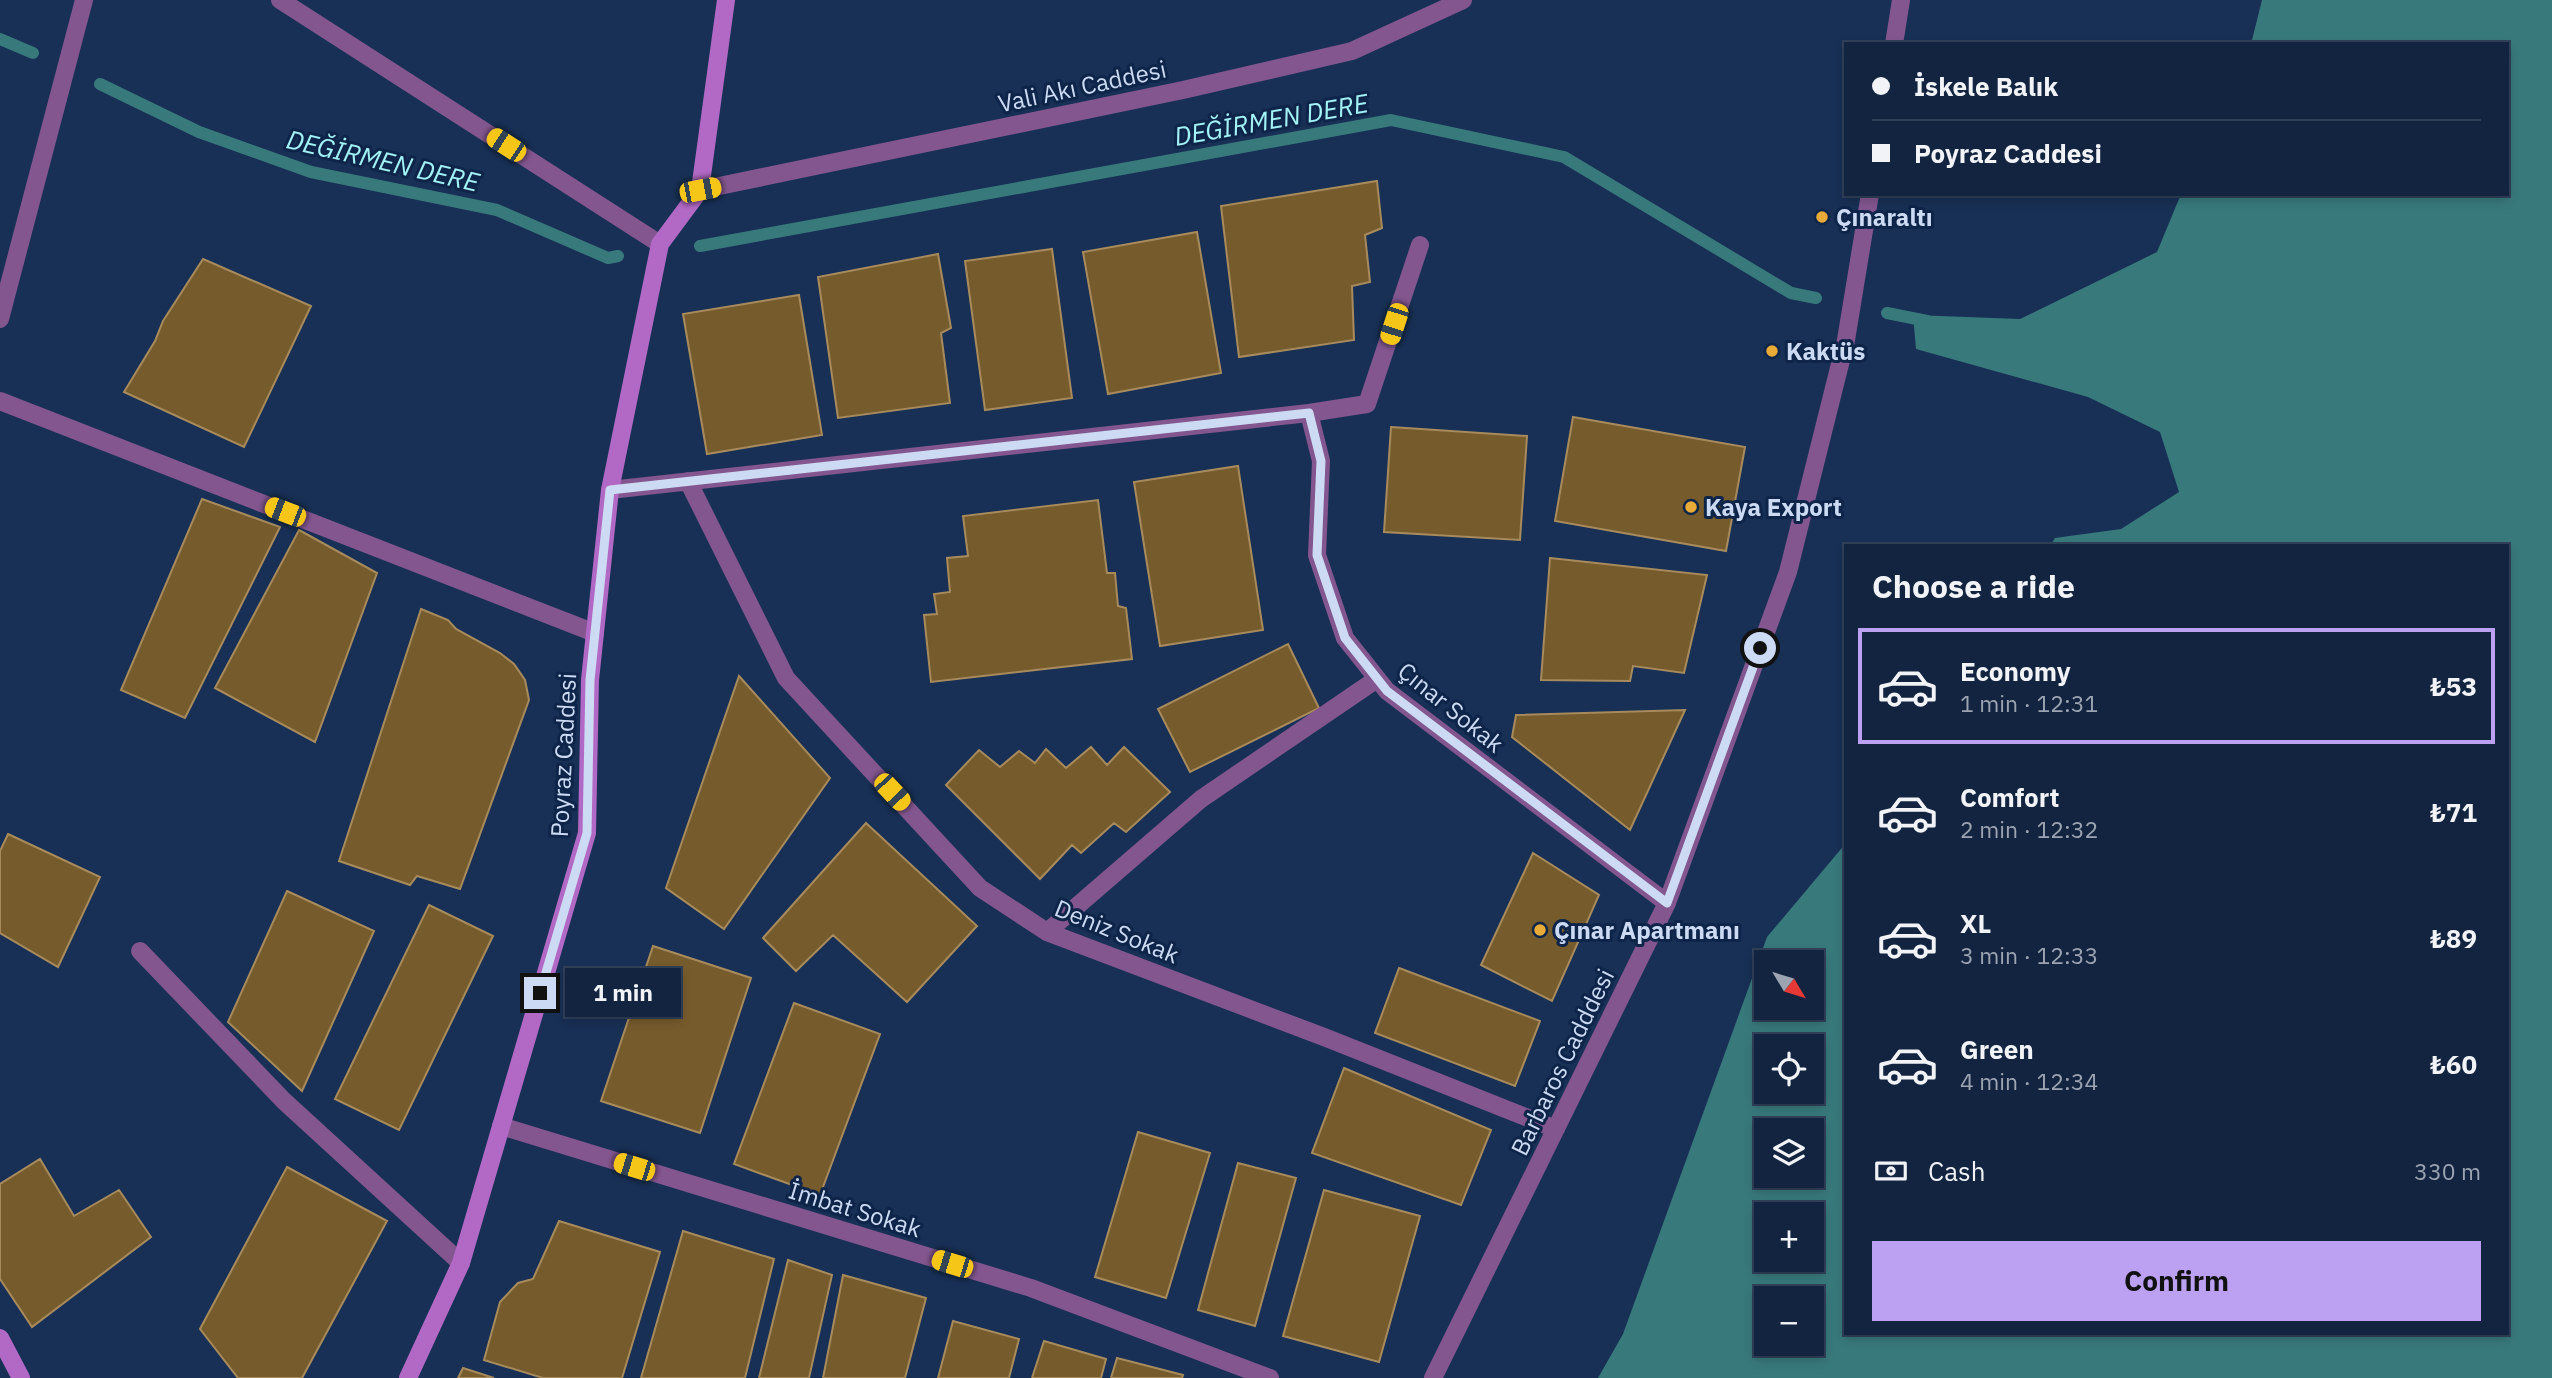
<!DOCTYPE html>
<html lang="en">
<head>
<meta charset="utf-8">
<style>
  :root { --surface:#122440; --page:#1b2c47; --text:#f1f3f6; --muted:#9ca4b1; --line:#314159; --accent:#bca0f2 }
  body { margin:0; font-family:"IBM Plex Sans",sans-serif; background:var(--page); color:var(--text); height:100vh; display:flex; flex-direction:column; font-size:26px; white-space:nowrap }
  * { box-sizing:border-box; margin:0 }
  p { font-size:23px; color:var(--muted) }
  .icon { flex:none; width:38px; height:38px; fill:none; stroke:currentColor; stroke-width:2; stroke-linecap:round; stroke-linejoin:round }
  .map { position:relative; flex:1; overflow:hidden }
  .panel { position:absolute; left:1844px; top:544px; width:665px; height:791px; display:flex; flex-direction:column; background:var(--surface); border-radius:0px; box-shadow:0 4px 10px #0003,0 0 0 2px var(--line) }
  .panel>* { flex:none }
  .banner { position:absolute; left:1844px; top:42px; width:665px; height:154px; border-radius:0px; box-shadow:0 4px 10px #0003,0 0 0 2px var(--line); display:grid; align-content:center; height:154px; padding:0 28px; background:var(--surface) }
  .needle { width:46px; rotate:128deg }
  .buttons { position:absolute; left:1754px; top:950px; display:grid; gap:14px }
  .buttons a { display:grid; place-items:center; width:70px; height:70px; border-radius:0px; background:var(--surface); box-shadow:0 4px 10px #0003,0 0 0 2px var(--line); font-size:35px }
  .end { position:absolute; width:32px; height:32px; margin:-16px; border:9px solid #ccdbf3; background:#111; box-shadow:0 0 0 4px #111 }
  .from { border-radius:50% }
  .bubble { position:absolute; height:49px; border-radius:0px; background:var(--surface); box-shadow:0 4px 10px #0003,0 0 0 2px var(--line); font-size:23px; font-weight:800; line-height:49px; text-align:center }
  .car { position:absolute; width:21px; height:42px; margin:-21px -10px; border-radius:9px; box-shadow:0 0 5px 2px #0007; background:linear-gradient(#f5c518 24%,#345 0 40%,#f5c518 0 76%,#345 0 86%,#f5c518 0) }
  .banner b { display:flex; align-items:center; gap:24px; height:66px; font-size:26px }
  .banner b+b { border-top:2px solid var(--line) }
  .banner i { width:18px; height:18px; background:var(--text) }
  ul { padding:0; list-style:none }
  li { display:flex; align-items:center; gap:21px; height:116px; margin:0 14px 10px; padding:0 14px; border:4px solid transparent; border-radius:0px }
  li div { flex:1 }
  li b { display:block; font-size:26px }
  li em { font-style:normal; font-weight:800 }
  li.active { border-color:var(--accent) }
  li>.icon { width:63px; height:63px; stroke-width:1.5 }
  h2 { padding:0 28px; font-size:32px; line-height:84px }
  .pay { display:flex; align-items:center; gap:18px; height:77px; padding:0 28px; font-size:26px }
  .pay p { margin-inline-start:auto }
  .primary-button { display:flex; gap:14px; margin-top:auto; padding:14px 28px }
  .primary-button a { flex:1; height:80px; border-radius:0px; background:var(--accent); color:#111; font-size:28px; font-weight:800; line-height:80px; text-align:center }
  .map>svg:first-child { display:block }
</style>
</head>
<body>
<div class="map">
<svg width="2552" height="1378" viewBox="0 0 2552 1378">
  <rect width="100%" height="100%" fill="#183055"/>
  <path fill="#38797c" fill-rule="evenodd" d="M 2262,0 L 2552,0 L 2552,1378 L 1598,1378 L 1623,1334 L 1767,937 L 1846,843 L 1846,1334 L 2508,1334 L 2508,546 L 2050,546 L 2055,538 L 2121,529 L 2179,492 L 2160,432 L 2088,397 L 1916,349 L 1913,315 L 2020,319 L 2157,252 L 2181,194 L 2508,194 L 2508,44 L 2251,44 ZM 1766,962 L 1811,962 L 1811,1008 L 1766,1008 ZM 1766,1046 L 1811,1046 L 1811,1092 L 1766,1092 ZM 1766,1130 L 1811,1130 L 1811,1176 L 1766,1176 ZM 1766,1214 L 1811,1214 L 1811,1260 L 1766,1260 ZM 1766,1298 L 1811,1298 L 1811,1344 L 1766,1344 Z"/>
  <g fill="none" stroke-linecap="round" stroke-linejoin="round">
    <path stroke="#38797c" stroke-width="12" d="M 0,39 L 33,53
      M 100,84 L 199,132 L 311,172 L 497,210 L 608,258 L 618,256
      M 700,246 L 1391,120 L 1564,157 L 1791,293 L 1816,298
      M 1887,313 L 1927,321"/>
  </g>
  <path fill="#765b2c" stroke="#a88b5c" stroke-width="2" d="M 1377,181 L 1382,228 L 1365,235 L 1370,282 L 1352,286 L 1354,340 L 1239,357 L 1221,206 Z
    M 1197,232 L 1221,373 L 1108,394 L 1083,252 Z
    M 1052,249 L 1072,398 L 985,410 L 965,261 Z
    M 938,254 L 951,328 L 941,333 L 950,403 L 838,418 L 818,277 Z
    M 203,259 L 311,306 L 244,447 L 124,392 L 155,341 L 163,321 Z
    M 799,295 L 822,435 L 707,454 L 683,314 Z
    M 1573,417 L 1745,447 L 1726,551 L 1555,521 Z
    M 1391,427 L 1527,436 L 1520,540 L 1384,532 Z
    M 1238,466 L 1263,630 L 1160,646 L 1134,482 Z
    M 202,499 L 280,527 L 185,718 L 121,690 Z
    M 1098,500 L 1107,573 L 1115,573 L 1118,606 L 1126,608 L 1132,659 L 931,682 L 924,615 L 937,614 L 934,594 L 950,592 L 947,558 L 968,556 L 963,516 Z
    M 299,530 L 377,573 L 315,742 L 215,688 Z
    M 1550,558 L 1707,575 L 1684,673 L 1633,666 L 1630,681 L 1541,680 Z
    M 421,609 L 448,620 L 456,629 L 500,653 L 514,664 L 525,680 L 529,700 L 460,889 L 417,876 L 410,885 L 339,861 Z
    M 1288,644 L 1319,708 L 1190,772 L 1158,709 Z
    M 739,676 L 830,778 L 724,929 L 666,888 Z
    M 1685,710 L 1630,830 L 1512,737 L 1516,715 Z
    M 1091,747 L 1107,765 L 1124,747 L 1170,792 L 1126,832 L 1114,823 L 1081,853 L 1072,845 L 1040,879 L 946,785 L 979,750 L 1000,767 L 1019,751 L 1035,763 L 1046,749 L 1066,768 Z
    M 866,823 L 977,926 L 907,1002 L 833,935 L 796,971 L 763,938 Z
    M 8,834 L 100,877 L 58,967 L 0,933 L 0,851 Z
    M 1533,853 L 1599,895 L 1552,1001 L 1481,965 Z
    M 287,891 L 374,931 L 302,1091 L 228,1022 Z
    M 429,905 L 493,936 L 399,1130 L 335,1099 Z
    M 653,946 L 751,978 L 700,1133 L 601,1101 Z
    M 1399,968 L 1540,1021 L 1515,1086 L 1375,1033 Z
    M 794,1003 L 880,1034 L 820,1195 L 734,1164 Z
    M 1344,1068 L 1491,1130 L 1461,1205 L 1312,1153 Z
    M 1138,1132 L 1210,1153 L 1166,1298 L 1095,1277 Z
    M 40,1159 L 74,1216 L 119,1190 L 151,1237 L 32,1327 L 0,1279 L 0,1184 Z
    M 1238,1163 L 1296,1178 L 1255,1326 L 1198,1310 Z
    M 287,1167 L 387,1221 L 302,1378 L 238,1378 L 200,1329 Z
    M 1324,1190 L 1420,1216 L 1379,1362 L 1283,1336 Z
    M 559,1221 L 660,1252 L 622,1378 L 543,1378 L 484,1360 L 500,1302 L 518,1283 L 533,1279 Z
    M 683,1231 L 774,1259 L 745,1378 L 641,1378 Z
    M 788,1260 L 832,1275 L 809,1378 L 759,1378 Z
    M 843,1275 L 926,1298 L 905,1378 L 823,1378 Z
    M 953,1321 L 1019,1339 L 1009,1378 L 938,1378 Z
    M 1044,1341 L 1106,1359 L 1101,1378 L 1032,1378 Z
    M 1117,1358 L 1183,1375 L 1182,1378 L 1111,1378 Z
    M 463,1368 L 494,1378 L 458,1378 Z"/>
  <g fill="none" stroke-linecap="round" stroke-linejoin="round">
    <path stroke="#83568f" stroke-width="18" d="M 280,0 L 660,244
      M 1894,44 L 1901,0
      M 700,190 L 1183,90 L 1352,51 L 1463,0
      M 1420,245 L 1367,404 L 1309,413 L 1321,461 L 1317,555 L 1345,638 L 1387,691 L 1667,903
      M 0,319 L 84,0
      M 0,401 L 595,633
      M 688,481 L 786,678 L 980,888 L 1047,932 L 1324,1037 L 1556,1129
      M 610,490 L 1309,413
      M 1047,932 L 1201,799 L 1377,679
      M 140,951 L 284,1101 L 461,1263
      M 501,1126 L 1031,1288 L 1270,1378
      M 1433,1378 L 1667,903 L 1788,572 L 1846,340 L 1870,194"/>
    <path stroke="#b269c5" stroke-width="18" d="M 0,1338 L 21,1378
      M 408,1378 L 461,1263 L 587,833 L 590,680 L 610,490 L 660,244 L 700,190 L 726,0"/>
  </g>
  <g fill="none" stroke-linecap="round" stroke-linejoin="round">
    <path stroke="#ccdbf3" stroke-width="9" d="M 540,993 L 587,833 L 590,680 L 610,490 L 1309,413 L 1321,461 L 1317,555 L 1345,638 L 1387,691 L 1667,903 L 1760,648"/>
  </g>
  <g fill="#e8ab37" stroke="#0e2549" stroke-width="2.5">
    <circle cx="1822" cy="217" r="7"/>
    <circle cx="1772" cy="351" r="7"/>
    <circle cx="1691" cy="507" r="7"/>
    <circle cx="1540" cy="930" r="7"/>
  </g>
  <g text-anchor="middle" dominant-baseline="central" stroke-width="6" stroke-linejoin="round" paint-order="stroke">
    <g font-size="24" fill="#ccdbf3" stroke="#0e2549">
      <text transform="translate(1082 86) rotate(-12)">Vali Akı Caddesi</text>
      <text transform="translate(1451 707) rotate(39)">Çınar Sokak</text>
      <text transform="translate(563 755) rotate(-87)">Poyraz Caddesi</text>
      <text transform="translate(1117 931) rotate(22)">Deniz Sokak</text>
      <text transform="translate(1562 1062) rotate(-64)">Barbaros Cadddesi</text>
      <text transform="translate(855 1209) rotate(17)">İmbat Sokak</text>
    </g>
    <g font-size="24" font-weight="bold" fill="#ccdbf3" stroke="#0e2549" text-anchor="start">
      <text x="1836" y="217">Çınaraltı</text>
      <text x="1786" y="351">Kaktüs</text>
      <text x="1705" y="507">Kaya Export</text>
      <text x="1554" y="930">Çınar Apartmanı</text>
    </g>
    <g font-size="26" font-style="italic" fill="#a2f2f6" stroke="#0e2549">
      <text transform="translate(1271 119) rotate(-10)">DEĞİRMEN DERE</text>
      <text transform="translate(383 160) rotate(13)">DEĞİRMEN DERE</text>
    </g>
  </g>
</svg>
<div class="buttons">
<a><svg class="needle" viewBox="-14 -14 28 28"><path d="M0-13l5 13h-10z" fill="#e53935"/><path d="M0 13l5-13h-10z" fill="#9ca4b1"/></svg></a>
<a><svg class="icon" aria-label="locate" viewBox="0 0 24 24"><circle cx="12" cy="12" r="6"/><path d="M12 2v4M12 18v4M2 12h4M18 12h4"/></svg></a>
<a><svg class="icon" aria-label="layers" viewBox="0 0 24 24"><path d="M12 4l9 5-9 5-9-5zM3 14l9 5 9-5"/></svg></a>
<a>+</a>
<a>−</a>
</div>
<i class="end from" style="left:1760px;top:648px"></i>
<i class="end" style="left:540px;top:993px"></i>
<div class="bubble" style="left:565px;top:968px;width:116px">1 min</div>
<i class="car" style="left:506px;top:145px;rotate:303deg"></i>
<i class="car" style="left:700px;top:190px;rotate:79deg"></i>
<i class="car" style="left:1394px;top:324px;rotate:198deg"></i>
<i class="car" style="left:285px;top:512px;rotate:291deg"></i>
<i class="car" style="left:892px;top:792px;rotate:137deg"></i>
<i class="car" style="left:634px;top:1167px;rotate:287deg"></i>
<i class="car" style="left:952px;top:1264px;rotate:287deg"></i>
<div class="banner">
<b><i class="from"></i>İskele Balık</b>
<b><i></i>Poyraz Caddesi</b>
</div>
<section class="panel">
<h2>Choose a ride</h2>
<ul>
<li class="active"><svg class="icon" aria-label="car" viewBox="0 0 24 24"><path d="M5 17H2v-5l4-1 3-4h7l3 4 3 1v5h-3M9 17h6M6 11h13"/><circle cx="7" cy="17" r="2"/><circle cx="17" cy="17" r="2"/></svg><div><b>Economy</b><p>1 min · 12:31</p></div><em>₺53</em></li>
<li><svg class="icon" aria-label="car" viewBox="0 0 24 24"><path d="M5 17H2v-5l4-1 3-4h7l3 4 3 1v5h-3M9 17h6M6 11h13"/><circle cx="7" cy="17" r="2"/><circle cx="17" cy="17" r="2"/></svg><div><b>Comfort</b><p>2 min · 12:32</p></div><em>₺71</em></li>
<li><svg class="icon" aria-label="car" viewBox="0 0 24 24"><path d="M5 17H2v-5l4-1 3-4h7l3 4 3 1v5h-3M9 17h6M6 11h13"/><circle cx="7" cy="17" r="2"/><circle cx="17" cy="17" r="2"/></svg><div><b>XL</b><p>3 min · 12:33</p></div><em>₺89</em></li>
<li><svg class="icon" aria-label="car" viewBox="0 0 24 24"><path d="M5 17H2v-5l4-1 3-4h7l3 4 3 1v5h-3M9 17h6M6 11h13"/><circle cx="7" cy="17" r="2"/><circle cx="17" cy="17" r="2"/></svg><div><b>Green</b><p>4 min · 12:34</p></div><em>₺60</em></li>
</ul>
<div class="pay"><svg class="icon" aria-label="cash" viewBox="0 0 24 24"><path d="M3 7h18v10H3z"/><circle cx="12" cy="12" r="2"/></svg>Cash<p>330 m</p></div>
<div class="primary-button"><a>Confirm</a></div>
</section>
</div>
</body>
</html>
